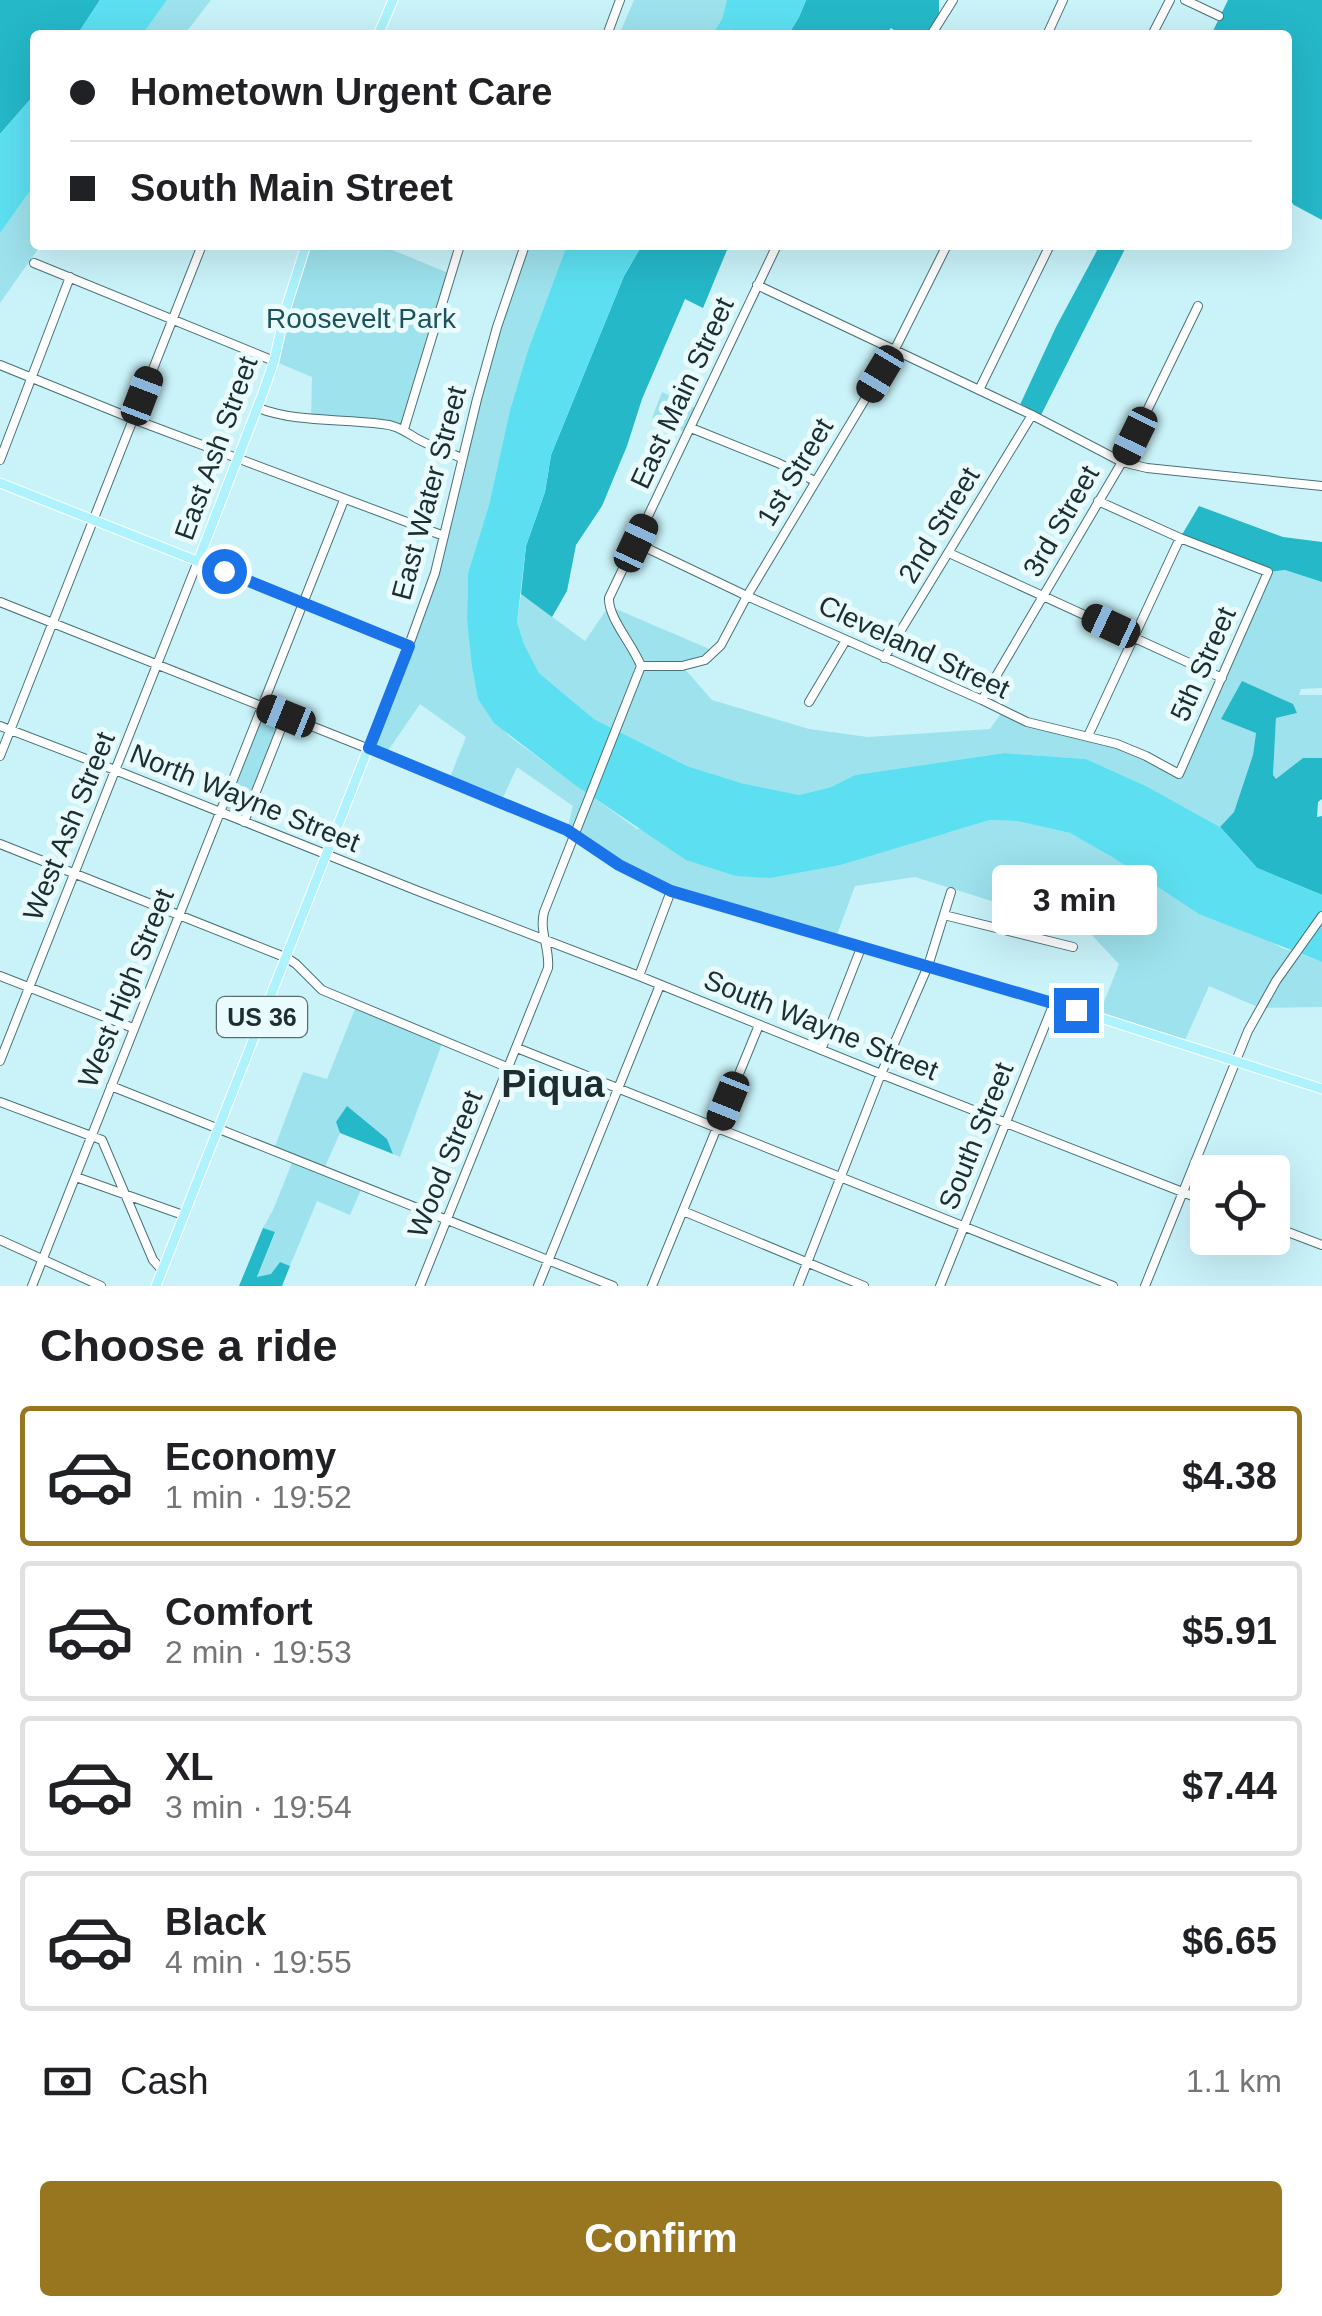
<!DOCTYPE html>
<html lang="en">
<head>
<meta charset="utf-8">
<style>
  :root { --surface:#fff; --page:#f2f2f2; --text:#202124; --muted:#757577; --line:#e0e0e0; --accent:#987620 }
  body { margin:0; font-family:Helvetica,sans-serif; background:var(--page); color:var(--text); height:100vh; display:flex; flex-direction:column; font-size:38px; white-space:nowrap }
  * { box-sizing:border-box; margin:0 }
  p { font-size:32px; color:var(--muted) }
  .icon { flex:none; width:55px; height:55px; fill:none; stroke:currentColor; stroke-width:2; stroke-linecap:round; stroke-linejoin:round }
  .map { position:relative; height:1286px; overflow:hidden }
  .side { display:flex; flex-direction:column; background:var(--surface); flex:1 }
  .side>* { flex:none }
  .hud { position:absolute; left:30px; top:30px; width:1262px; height:220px; border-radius:10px; box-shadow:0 10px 40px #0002; display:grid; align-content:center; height:220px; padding:0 40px; background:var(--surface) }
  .fabs { position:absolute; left:1190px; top:1155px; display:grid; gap:20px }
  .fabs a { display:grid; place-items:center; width:100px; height:100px; border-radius:10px; background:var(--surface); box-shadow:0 10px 40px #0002; font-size:50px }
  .end { position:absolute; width:45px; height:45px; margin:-22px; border:12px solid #1a73e8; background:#fff; box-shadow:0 0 0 5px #fff }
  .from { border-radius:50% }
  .bubble { position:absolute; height:70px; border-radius:10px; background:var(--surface); box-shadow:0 10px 40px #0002; font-size:32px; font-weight:800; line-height:70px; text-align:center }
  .car { position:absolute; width:30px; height:60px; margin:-30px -15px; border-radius:12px; box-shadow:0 0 8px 2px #0007; background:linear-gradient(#222 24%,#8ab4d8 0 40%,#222 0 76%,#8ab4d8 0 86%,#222 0) }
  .hud b { display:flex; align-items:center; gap:35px; height:95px; font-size:38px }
  .hud b+b { border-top:2px solid var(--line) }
  .hud i { width:25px; height:25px; background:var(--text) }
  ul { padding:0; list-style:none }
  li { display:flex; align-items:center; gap:30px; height:140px; margin:0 20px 15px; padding:0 20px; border:5px solid var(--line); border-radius:10px }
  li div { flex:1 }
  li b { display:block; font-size:38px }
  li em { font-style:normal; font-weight:800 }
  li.selected { border-color:var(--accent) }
  li>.icon { width:90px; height:90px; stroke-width:1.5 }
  h2 { padding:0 40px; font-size:45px; line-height:120px }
  .pay { display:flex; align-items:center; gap:25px; height:110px; padding:0 40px; font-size:38px }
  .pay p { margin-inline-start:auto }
  .primary-button { display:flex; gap:20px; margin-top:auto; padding:20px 40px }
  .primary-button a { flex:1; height:115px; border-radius:10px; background:var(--accent); color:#fff; font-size:40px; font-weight:800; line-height:115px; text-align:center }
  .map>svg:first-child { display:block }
</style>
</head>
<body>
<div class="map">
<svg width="1322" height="1286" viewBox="0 0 1322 1286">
  <rect width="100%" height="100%" fill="#c9f3f9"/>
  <path fill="#9de2ed" d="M 167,0 L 211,0 L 184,35 L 142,35 Z
    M 634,0 L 727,0 L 722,19 L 712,35 L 619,35 Z
    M 35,184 L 35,245 L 41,245 L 0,303 L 0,233 Z
    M 306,245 L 380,245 L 451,274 L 404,429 L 311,420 L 312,377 L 274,361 Z
    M 525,245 L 567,245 L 528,350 L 510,410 L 489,505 L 468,573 L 467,620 L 478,699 L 510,737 L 637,829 L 947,833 L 990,820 L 1017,821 L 1070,833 L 1282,948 L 1322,962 L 1322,1007 L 1260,1008 L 1209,986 L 1183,1045 L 1098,1017 L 1119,964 L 1088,931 L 915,877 L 855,886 L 835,940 L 671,891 L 567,830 L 573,806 L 517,767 L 501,802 L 449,780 L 466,737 L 420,704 L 385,755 L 369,749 L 425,605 L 461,458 Z
    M 662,392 L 700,410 L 689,434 L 652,418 Z
    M 1285,570 L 1322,582 L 1322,688 L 1301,689 L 1299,695 L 1322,695 L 1322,758 L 1303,758 L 1276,780 L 1273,776 L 1276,718 L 1296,713 L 1293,704 L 1256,733 L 1253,755 L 1234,812 L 1220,827 L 1146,786 L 1086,759 L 1004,753 L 855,775 L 831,787 L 799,795 L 741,783 L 687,766 L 594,719 L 539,673 L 524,644 L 517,622 L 521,594 L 585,641 L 609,606 L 714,651 L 683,667 L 712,700 L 809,729 L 868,737 L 990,729 L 1002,712 L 1088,736 L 1179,773 L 1268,572 Z
    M 260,706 L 286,716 L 244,822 L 219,812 Z
    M 357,1004 L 443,1041 L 400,1157 L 393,1154 L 387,1139 L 336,1122 L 340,1133 L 324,1169 L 363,1185 L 350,1215 L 317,1201 L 290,1266 L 280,1262 L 271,1274 L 257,1278 L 275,1233 L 263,1228 L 273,1210 L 294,1158 L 274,1149 L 303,1072 L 327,1079 Z"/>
  <path fill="#25b8c9" d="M 0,0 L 100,0 L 77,35 L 35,35 L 35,94 L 0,134 Z
    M 806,0 L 939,0 L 939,24 L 931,35 L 901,35 L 891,28 L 885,35 L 788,35 L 799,17 Z
    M 1228,0 L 1322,0 L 1322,220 L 1294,205 L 1288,198 L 1288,35 L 1211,35 Z
    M 642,245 L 718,245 L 727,250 L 703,308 L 685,299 L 642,399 L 627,446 L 602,506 L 576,545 L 567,591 L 552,617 L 521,594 L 526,546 L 545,492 L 551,455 L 624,276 Z
    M 1100,245 L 1127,245 L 1039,419 L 1018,409 L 1056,327 Z
    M 1199,506 L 1283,537 L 1322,542 L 1322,582 L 1285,570 L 1268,572 L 1180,538 Z
    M 1242,681 L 1293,704 L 1297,713 L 1276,718 L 1273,775 L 1276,779 L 1303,758 L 1322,758 L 1322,799 L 1318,802 L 1317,817 L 1322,816 L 1322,895 L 1257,868 L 1220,827 L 1234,812 L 1253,755 L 1256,733 L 1221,719 Z
    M 347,1106 L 387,1139 L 393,1154 L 340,1133 L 336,1122 Z
    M 263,1228 L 275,1232 L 257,1277 L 271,1274 L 280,1262 L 290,1266 L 282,1286 L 239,1286 Z"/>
  <path fill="#5ce0f1" d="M 100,0 L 167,0 L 142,35 L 77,35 Z
    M 727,0 L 806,0 L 799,17 L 788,35 L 712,35 L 722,19 Z
    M 35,94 L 35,184 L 0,233 L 0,134 Z
    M 567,245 L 642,245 L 624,276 L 551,455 L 545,492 L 526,546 L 517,622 L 524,644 L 539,673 L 594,719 L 687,766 L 741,783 L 799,795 L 831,787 L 855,775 L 1004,753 L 1086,759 L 1146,786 L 1220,827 L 1257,868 L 1322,895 L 1322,962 L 1199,914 L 1114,858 L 1070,833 L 1017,821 L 990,820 L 840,865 L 770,878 L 736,876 L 686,860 L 575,785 L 494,723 L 478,699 L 472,666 L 467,620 L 468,573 L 489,505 L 510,410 L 528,350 Z"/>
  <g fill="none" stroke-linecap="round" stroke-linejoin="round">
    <g stroke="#4b7177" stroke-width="10">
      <path id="minor" d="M 1185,0 L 1219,16
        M 607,35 L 620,0
        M 931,35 L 953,0
        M 1047,35 L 1063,0
        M 1152,35 L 1170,0
        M 34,263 L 274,361
        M 757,285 L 1032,415 L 1122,462 L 1147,468 L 1322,486
        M 0,365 L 133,419 L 444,536
        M 979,390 L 1050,245
        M 258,408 C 298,423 340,418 382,424 C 394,425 401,429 411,435 C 425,445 445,450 461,458
        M 691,428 L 778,463 L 815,481
        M 404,429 L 460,245
        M 0,460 L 70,277
        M 636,543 L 747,596 L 982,700 L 1027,722 L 1117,744 L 1146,756 L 1179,774 L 1268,572 L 1180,538 L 1098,501
        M 949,553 L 1222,678
        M 0,602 L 369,749
        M 409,645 L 435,573 L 477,399 L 497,327 L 525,245
        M 884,658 L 1032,415
        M 641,666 L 682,666 L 705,660 L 721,645 L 747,596 L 894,351 L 947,245
        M 982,700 L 1122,462 L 1198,306
        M 809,702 L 846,640
        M 0,726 L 115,770 L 418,891 L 639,976 L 881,1074 L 1208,1202
        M 1088,736 L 1180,538
        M 0,756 L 202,245
        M 244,822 L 286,716
        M 0,844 L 287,958 L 296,964 L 322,990 L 509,1068
        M 944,915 L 1073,947
        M 0,976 L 133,1028
        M 639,976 L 671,891
        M 517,1048 L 1113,1286
        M 821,1050 L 861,948
        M 0,1061 L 198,561
        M 111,1086 L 613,1286
        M 0,1102 L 102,1140 L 153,1260 L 162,1270
        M 76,1177 L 183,1215
        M 683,1211 L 864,1286
        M 1272,1226 L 1322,1245
        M 0,1240 L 101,1286
        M 32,1286 L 344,500
        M 420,1286 L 548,968 C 550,948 539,932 544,912 L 641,666 C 633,645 608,618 609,598 L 777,245
        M 538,1286 L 660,985
        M 652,1286 L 759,1025
        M 798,1286 L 881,1074 L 928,966 L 951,892
        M 940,1286 L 1054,1003
        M 1145,1286 L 1248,1031 L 1276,981 L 1322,916"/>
    </g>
    <g stroke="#fff" stroke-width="11">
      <path id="major" d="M 378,35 L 393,0
        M 0,483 L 409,645 L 156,1286
        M 198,561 L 263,393 L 274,361 L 286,308 L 306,245
        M 369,749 L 567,830 L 619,865 L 671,891 L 1054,1003 L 1322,1089"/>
    </g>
    <use href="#minor" stroke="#fff" stroke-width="8"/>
    <use href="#major" stroke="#adf2fc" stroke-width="9"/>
  </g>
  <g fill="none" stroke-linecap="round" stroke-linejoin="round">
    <path stroke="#1a73e8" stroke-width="12" d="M 224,571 L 409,646 L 369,748 L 567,830 L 619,865 L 671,891 L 1076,1010"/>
  </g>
  <g text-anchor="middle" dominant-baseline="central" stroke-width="10" stroke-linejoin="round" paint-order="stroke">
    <rect fill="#eafbfd" stroke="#5b6c6e" stroke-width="2.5" x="217" y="997" width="90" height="40" rx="8"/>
    <g font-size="25" font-weight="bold" fill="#1e2e30">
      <text x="262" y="1017">US 36</text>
    </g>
    <g font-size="28" fill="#1b535b" stroke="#eafbfd">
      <text x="361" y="318">Roosevelt Park</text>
    </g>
    <g font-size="28" fill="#1e2e30" stroke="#eafbfd">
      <text transform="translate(682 393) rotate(-65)">East Main Street</text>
      <text transform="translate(216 448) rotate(-70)">East Ash Street</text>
      <text transform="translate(795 472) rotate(-59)">1st Street</text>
      <text transform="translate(429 493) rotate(-75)">East Water Street</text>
      <text transform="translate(1061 521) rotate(-60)">3rd Street</text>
      <text transform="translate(939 525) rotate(-59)">2nd Street</text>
      <text transform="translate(914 647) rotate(25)">Cleveland Street</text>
      <text transform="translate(1203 664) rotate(-66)">5th Street</text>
      <text transform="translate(245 798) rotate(22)">North Wayne Street</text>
      <text transform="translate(69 826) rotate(-68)">West Ash Street</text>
      <text transform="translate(126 988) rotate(-68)">West High Street</text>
      <text transform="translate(821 1025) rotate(22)">South Wayne Street</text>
      <text transform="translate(976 1136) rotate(-68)">South Street</text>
      <text transform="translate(445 1164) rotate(-68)">Wood Street</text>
    </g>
    <g font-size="38" font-weight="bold" fill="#1e2e30" stroke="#eafbfd">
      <text x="553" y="1084">Piqua</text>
    </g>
  </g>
</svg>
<div class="fabs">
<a><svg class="icon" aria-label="locate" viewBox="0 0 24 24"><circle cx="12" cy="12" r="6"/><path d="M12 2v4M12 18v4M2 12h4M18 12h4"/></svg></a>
</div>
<i class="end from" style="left:224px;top:571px"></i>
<i class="end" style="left:1076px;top:1010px"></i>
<div class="bubble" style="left:992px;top:865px;width:165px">3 min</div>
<i class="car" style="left:880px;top:374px;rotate:211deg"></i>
<i class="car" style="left:142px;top:396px;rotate:21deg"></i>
<i class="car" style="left:1135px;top:436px;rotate:206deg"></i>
<i class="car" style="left:636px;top:543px;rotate:25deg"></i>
<i class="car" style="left:1111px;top:626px;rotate:295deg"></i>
<i class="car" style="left:286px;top:716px;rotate:292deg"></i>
<i class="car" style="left:728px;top:1101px;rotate:202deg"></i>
<div class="hud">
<b><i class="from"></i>Hometown Urgent Care</b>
<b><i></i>South Main Street</b>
</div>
</div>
<section class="side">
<h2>Choose a ride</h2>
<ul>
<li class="selected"><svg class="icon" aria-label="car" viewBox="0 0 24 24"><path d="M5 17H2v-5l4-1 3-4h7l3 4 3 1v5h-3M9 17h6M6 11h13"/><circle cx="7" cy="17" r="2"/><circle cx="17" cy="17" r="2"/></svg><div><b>Economy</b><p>1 min · 19:52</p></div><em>$4.38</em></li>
<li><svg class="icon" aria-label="car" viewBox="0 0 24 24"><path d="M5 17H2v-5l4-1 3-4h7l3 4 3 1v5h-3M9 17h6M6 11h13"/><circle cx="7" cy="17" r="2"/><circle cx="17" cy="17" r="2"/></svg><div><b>Comfort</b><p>2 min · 19:53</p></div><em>$5.91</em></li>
<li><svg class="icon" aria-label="car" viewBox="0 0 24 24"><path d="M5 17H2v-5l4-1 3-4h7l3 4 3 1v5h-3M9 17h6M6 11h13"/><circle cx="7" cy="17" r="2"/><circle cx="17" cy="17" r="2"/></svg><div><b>XL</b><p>3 min · 19:54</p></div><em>$7.44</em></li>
<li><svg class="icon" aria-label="car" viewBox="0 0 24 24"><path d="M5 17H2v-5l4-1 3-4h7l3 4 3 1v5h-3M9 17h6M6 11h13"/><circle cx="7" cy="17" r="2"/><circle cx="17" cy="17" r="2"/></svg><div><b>Black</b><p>4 min · 19:55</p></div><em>$6.65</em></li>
</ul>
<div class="pay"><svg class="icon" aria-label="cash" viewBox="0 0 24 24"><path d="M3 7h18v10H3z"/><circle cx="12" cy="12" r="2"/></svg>Cash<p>1.1 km</p></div>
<div class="primary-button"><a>Confirm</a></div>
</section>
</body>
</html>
